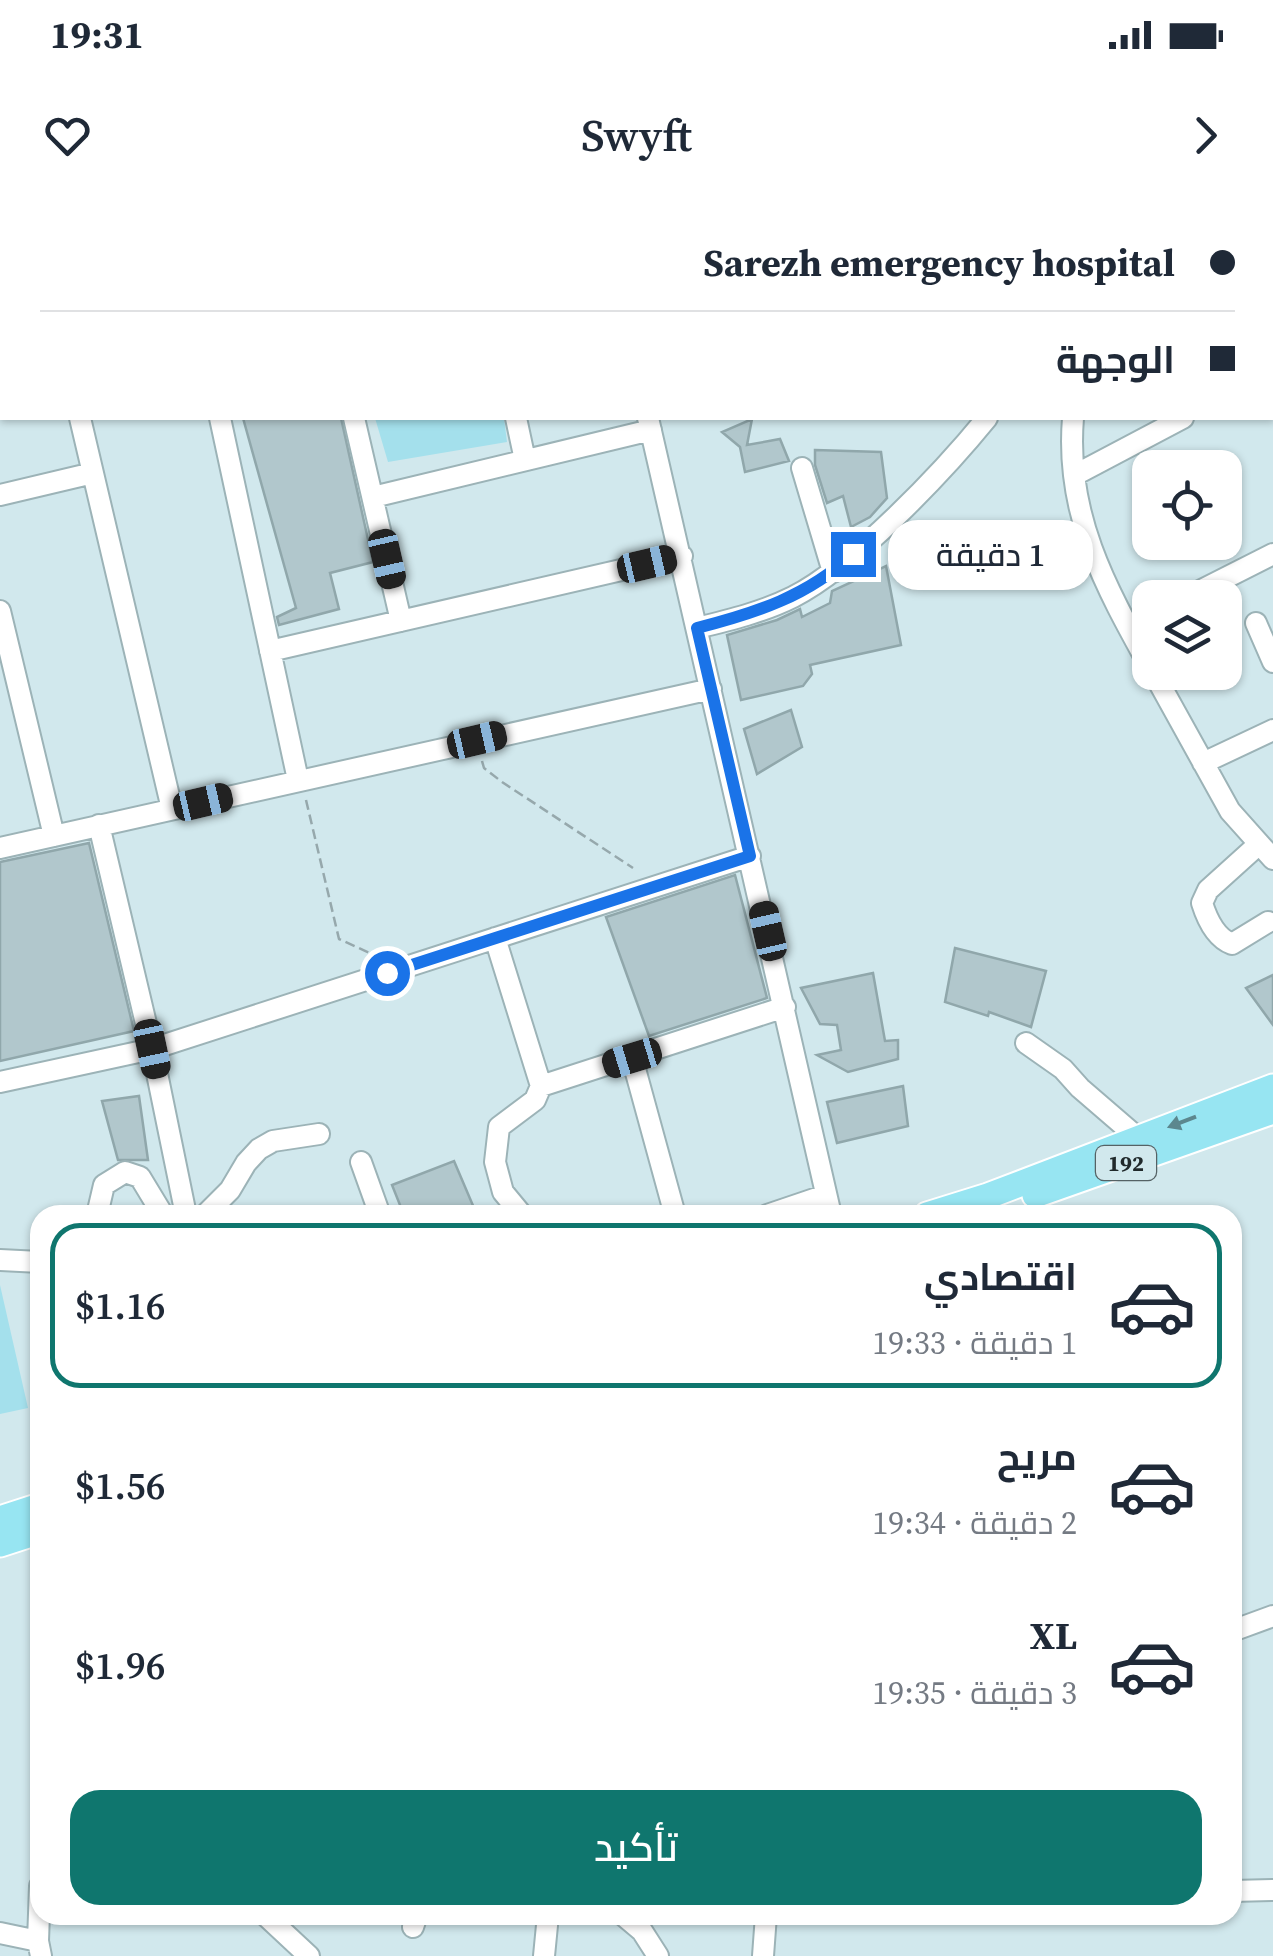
<!DOCTYPE html>
<html lang="ar">
<head>
<meta charset="utf-8">
<style>
  :root { --surface:#fff; --page:#f6f6f7; --text:#1f2937; --muted:#747a83; --line:#e0e1e3; --accent:#0f766e }
  body { margin:0; font-family:"Source Serif 4",Cairo,serif; background:var(--page); color:var(--text); direction:rtl; height:100vh; display:flex; flex-direction:column; font-size:38px; white-space:nowrap }
  * { box-sizing:border-box; margin:0 }
  p { font-size:32px; color:var(--muted) }
  .icon { flex:none; width:55px; height:55px; fill:none; stroke:currentColor; stroke-width:2; stroke-linecap:round; stroke-linejoin:round }
  .map { position:relative; flex:1; overflow:hidden; direction:ltr }
  .drawer { position:absolute; left:30px; top:1005px; width:1212px; height:720px; display:flex; flex-direction:column; background:var(--surface); border-radius:30px; box-shadow:0 2px 8px #0004; direction:rtl }
  .drawer>* { flex:none }
  .banner { position:absolute; left:0px; top:0px; width:1275px; height:220px; box-shadow:0 2px 8px #0004; direction:rtl; display:grid; align-content:center; height:220px; padding:0 40px; background:var(--surface) }
  .buttons { position:absolute; left:1132px; top:250px; display:grid; gap:20px }
  .buttons a { display:grid; place-items:center; width:110px; height:110px; border-radius:20px; background:var(--surface); box-shadow:0 2px 8px #0004; font-size:50px }
  .end { position:absolute; width:45px; height:45px; margin:-22px; border:12px solid #1a73e8; background:#fff; box-shadow:0 0 0 5px #fff }
  .from { border-radius:50% }
  .bubble { position:absolute; height:70px; border-radius:30px; background:var(--surface); box-shadow:0 2px 8px #0004; font-size:32px; font-weight:600; line-height:70px; text-align:center; direction:rtl }
  .car { position:absolute; width:30px; height:60px; margin:-30px -15px; border-radius:12px; box-shadow:0 0 8px 2px #0007; background:linear-gradient(#222 24%,#8ab4d8 0 40%,#222 0 76%,#8ab4d8 0 86%,#222 0) }
  .banner b { display:flex; align-items:center; gap:35px; height:95px; font-size:38px }
  .banner b+b { border-top:2px solid var(--line) }
  .banner i { width:25px; height:25px; background:var(--text) }
  ul { padding:18px 0 0; list-style:none }
  li { display:flex; align-items:center; gap:30px; height:165px; margin:0 20px 15px; padding:0 20px; border:5px solid transparent; border-radius:30px }
  li div { flex:1 }
  li b { display:block; font-size:38px }
  li em { font-style:normal; font-weight:600 }
  li.current { border-color:var(--accent) }
  li>.icon { width:90px; height:90px; stroke-width:1.5 }
  .action { display:flex; gap:20px; margin-top:auto; padding:20px 40px }
  .action a { flex:1; height:115px; border-radius:30px; background:var(--accent); color:#fff; font-size:40px; font-weight:600; line-height:115px; text-align:center }
  .status { display:flex; justify-content:space-between; align-items:center; height:70px; padding:0 50px; background:var(--surface); direction:ltr }
  .status svg { height:28px; fill:currentColor }
  header { display:flex; justify-content:space-between; align-items:center; height:130px; padding:0 40px; background:var(--surface); font-size:45px; font-weight:600 }
  .map>svg:first-child { display:block }
</style>
</head>
<body>
<div class="status"><b>19:31</b><svg viewBox="0 0 49 12"><path d="M0 12V9h3v3zM5 12V6h3v6zM10 12V3h3v9zM15 12V0h3v12zM26 1h20v11H26zM47 4h2v5h-2z"/></svg></div>
<header><svg class="icon" aria-label="forward" viewBox="0 0 24 24"><path d="M9 5l7 7-7 7"/></svg>Swyft<svg class="icon" aria-label="heart" viewBox="0 0 24 24"><path d="M12 20l-8-8c-3-5 5-10 8-4 3-6 11-1 8 4z"/></svg></header>
<div class="map">
<svg width="1273" height="1756" viewBox="0 0 1273 1756">
  <rect width="100%" height="100%" fill="#d1e8ed"/>
  <path fill="#a4e0ec" d="M 375,218 L 504,218 L 507,242 L 388,262 Z
    M 0,1085 L 28,1208 L 0,1214 Z"/>
  <path fill="#b1c7cc" stroke="#90a7ab" stroke-width="2.5" d="M 243,218 L 341,218 L 373,362 L 330,373 L 339,409 L 279,425 L 277,417 L 296,408 Z
    M 752,219 L 747,245 L 780,239 L 789,261 L 745,272 L 740,247 L 722,232 Z
    M 815,250 L 881,252 L 887,298 L 870,317 L 851,327 L 843,296 L 827,303 L 815,265 Z
    M 886,366 L 901,445 L 810,465 L 812,474 L 803,486 L 741,500 L 727,435 L 777,420 L 800,409 L 802,417 L 830,403 L 832,391 Z
    M 791,510 L 802,547 L 757,574 L 744,529 Z
    M 89,643 L 134,831 L 0,861 L 0,662 Z
    M 735,675 L 767,798 L 649,836 L 606,717 Z
    M 955,748 L 1046,771 L 1031,827 L 989,812 L 988,816 L 945,802 Z
    M 873,773 L 885,841 L 898,840 L 898,859 L 848,872 L 817,855 L 841,850 L 837,825 L 820,824 L 801,788 Z
    M 1273,775 L 1273,825 L 1246,788 Z
    M 903,886 L 908,926 L 837,943 L 827,902 Z
    M 139,896 L 148,960 L 118,960 L 102,901 Z
    M 454,961 L 477,1015 L 404,1015 L 392,985 Z"/>
  <g fill="none" stroke-linecap="round" stroke-linejoin="round">
    <g stroke="#9cb3b7" stroke-width="24">
      <path id="minor" d="M 171,0 L 172,2
        M 601,0 L 602,2
        M 1242,0 L 1247,2
        M 498,2 L 510,0
        M 715,2 L 716,0
        M 1092,2 L 1093,0
        M 1272,14 L 1273,14
        M 0,152 L 2,151
        M 80,218 L 172,609
        M 220,218 L 298,580
        M 354,218 L 401,421
        M 516,218 L 525,260
        M 648,218 L 831,1015
        M 1073,218 C 1065,314 1105,386 1150,467
        M 802,268 L 833,372
        M 1075,275 L 1183,218
        M 0,295 L 93,273
        M 373,297 L 651,230
        M 1186,398 L 1273,354
        M 0,411 L 54,636
        M 1256,423 L 1273,462
        M 1128,426 L 1150,415
        M 697,428 C 730,420 763,412 793,397 C 854,366 943,272 987,218
        M 270,451 L 682,356
        M 1153,472 L 1230,611 L 1273,659
        M 1203,563 L 1273,530
        M 99,625 L 152,849 L 186,1015
        M 1259,644 L 1208,690 L 1202,703 C 1207,719 1216,738 1232,744 L 1268,722
        M 0,648 L 711,489
        M 495,738 L 541,886 L 535,900 L 499,927 L 495,962 L 503,992 L 522,1015
        M 1026,843 L 1063,869 L 1080,888 L 1138,938
        M 632,858 L 675,1015
        M 0,882 L 152,849 L 750,656
        M 541,886 L 785,807
        M 361,962 L 380,1015
        M 97,1015 L 104,985 L 125,972 L 140,977 L 163,1015
        M 205,1015 L 230,990 L 246,963 L 259,949 L 273,941 L 319,934
        M 767,1015 L 826,995
        M 0,1060 L 40,1062
        M 1232,1431 L 1273,1416
        M 40,1686 L 38,1741 L 41,1756
        M 1232,1691 L 1273,1690
        M 265,1715 L 309,1756
        M 623,1715 L 642,1731 L 658,1756
        M 413,1727 L 417,1715
        M 0,1733 L 38,1741
        M 544,1756 L 548,1715
        M 763,1756 L 766,1715"/>
    </g>
    <g stroke="#fff" stroke-width="29">
      <path id="major" d="M 1035,995 L 1273,911
        M 927,1015 L 988,996 L 1273,887
        M 0,1319 L 40,1306
        M 0,1344 L 40,1331"/>
    </g>
    <path stroke="#96a8ac" stroke-width="2.5" stroke-dasharray="10 5" stroke-linecap="butt" d="M 100,0 L 101,2
      M 134,2 L 135,0
      M 0,64 L 2,63
      M 1,101 L 2,101
      M 482,561 L 484,568 L 502,582 L 633,668
      M 306,600 L 339,739 L 374,755"/>
    <use href="#minor" stroke="#fff" stroke-width="20"/>
    <use href="#major" stroke="#97e5f2" stroke-width="25"/>
  </g>
  <defs><path id="oneway-solid" d="M-6-.8H1V-3.2L6.5 0L1 3.2V.8H-6Z" transform="scale(2.5)"/></defs>
  <use fill="#5c878e" href="#oneway-solid" transform="translate(1182 922) rotate(159)"/>
  <g fill="none" stroke-linecap="round" stroke-linejoin="round">
    <path stroke="#1a73e8" stroke-width="12" d="M 387,773 L 750,656 L 697,428 C 756,413 808,396 853,354"/>
  </g>
  <g text-anchor="middle" dominant-baseline="central" stroke-width="8" stroke-linejoin="round" paint-order="stroke">
    <rect fill="#d1e8ed" stroke="#556265" stroke-width="2.5" x="1096" y="946" width="60" height="34" rx="8"/>
    <g font-size="22" font-weight="bold" fill="#20292b">
      <text x="1126" y="963">192</text>
    </g>
  </g>
</svg>
<div class="buttons">
<a><svg class="icon" aria-label="locate" viewBox="0 0 24 24"><circle cx="12" cy="12" r="6"/><path d="M12 2v4M12 18v4M2 12h4M18 12h4"/></svg></a>
<a><svg class="icon" aria-label="layers" viewBox="0 0 24 24"><path d="M12 4l9 5-9 5-9-5zM3 14l9 5 9-5"/></svg></a>
</div>
<i class="end from" style="left:387px;top:773px"></i>
<i class="end" style="left:853px;top:354px"></i>
<div class="bubble" style="left:888px;top:320px;width:205px">1 دقيقة</div>
<i class="car" style="left:387px;top:359px;rotate:167deg"></i>
<i class="car" style="left:647px;top:364px;rotate:77deg"></i>
<i class="car" style="left:477px;top:540px;rotate:77deg"></i>
<i class="car" style="left:203px;top:602px;rotate:77deg"></i>
<i class="car" style="left:768px;top:731px;rotate:347deg"></i>
<i class="car" style="left:152px;top:849px;rotate:168deg"></i>
<i class="car" style="left:632px;top:858px;rotate:253deg"></i>
<div class="banner">
<b><i class="from"></i>Sarezh emergency hospital</b>
<b><i></i>الوجهة</b>
</div>
<section class="drawer">
<ul>
<li class="current"><svg class="icon" aria-label="car" viewBox="0 0 24 24"><path d="M5 17H2v-5l4-1 3-4h7l3 4 3 1v5h-3M9 17h6M6 11h13"/><circle cx="7" cy="17" r="2"/><circle cx="17" cy="17" r="2"/></svg><div><b>اقتصادي</b><p>1 دقيقة · 19:33</p></div><em>$1.16</em></li>
<li><svg class="icon" aria-label="car" viewBox="0 0 24 24"><path d="M5 17H2v-5l4-1 3-4h7l3 4 3 1v5h-3M9 17h6M6 11h13"/><circle cx="7" cy="17" r="2"/><circle cx="17" cy="17" r="2"/></svg><div><b>مريح</b><p>2 دقيقة · 19:34</p></div><em>$1.56</em></li>
<li><svg class="icon" aria-label="car" viewBox="0 0 24 24"><path d="M5 17H2v-5l4-1 3-4h7l3 4 3 1v5h-3M9 17h6M6 11h13"/><circle cx="7" cy="17" r="2"/><circle cx="17" cy="17" r="2"/></svg><div><b>XL</b><p>3 دقيقة · 19:35</p></div><em>$1.96</em></li>
</ul>
<div class="action"><a>تأكيد</a></div>
</section>
</div>
</body>
</html>
